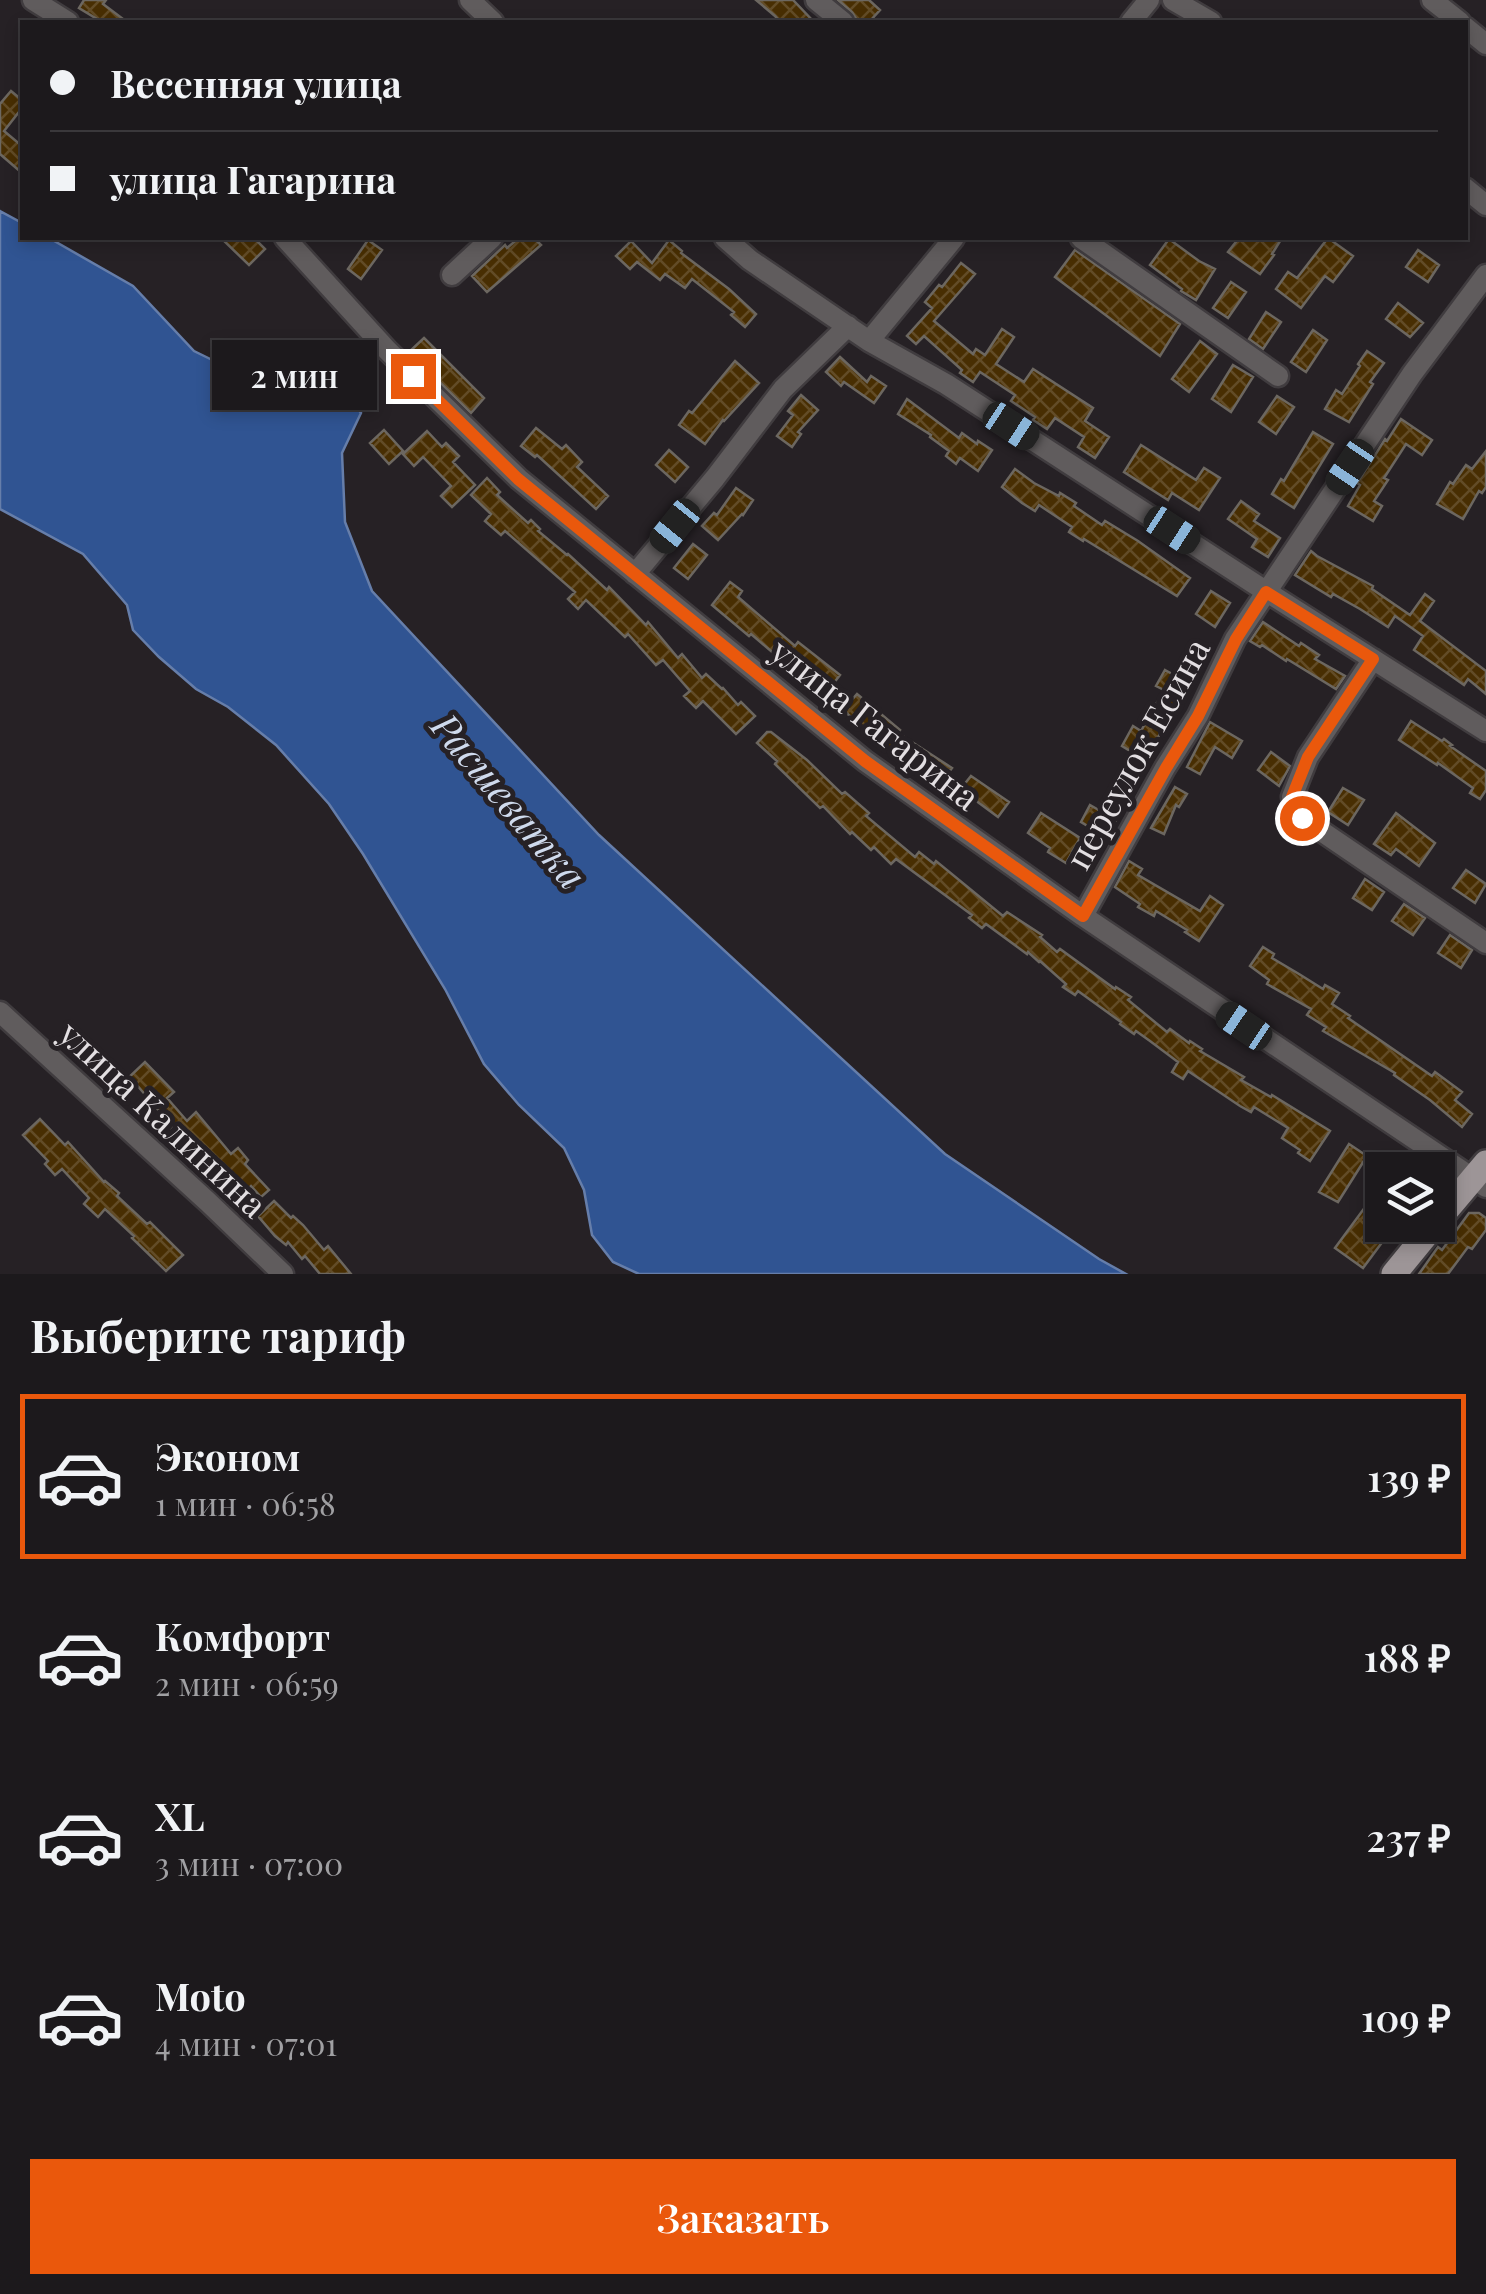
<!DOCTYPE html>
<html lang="ru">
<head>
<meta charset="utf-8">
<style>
  :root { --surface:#1c191c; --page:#252225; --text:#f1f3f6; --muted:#a0a0a3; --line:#3a383b; --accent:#ea580c }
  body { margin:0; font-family:"Playfair Display",serif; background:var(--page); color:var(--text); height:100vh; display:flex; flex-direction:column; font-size:38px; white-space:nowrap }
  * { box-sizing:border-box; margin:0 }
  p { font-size:32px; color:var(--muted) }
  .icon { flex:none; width:55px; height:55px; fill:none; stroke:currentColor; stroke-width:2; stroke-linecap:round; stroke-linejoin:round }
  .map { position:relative; height:1274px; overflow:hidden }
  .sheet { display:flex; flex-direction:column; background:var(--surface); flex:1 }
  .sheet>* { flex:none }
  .banner { position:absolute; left:20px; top:20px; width:1448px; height:220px; border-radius:0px; box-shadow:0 5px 15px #0003,0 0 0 2px var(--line); display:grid; align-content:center; height:220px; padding:0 30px; background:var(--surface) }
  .tools { position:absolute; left:1365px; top:1152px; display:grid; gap:20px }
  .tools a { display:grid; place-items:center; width:90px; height:90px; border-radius:0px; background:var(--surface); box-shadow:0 5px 15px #0003,0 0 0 2px var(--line); font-size:50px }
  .end { position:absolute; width:45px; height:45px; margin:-22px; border:12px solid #ea580c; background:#fff; box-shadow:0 0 0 5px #fff }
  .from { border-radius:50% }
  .bubble { position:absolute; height:70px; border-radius:0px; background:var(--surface); box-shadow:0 5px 15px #0003,0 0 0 2px var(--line); font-size:32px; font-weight:600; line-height:70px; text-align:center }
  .car { position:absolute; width:30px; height:60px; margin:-30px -15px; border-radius:12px; box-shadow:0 0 8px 2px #0007; background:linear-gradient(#222 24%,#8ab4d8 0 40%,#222 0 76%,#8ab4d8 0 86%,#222 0) }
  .banner b { display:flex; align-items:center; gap:35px; height:95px; font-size:38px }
  .banner b+b { border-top:2px solid var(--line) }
  .banner i { width:25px; height:25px; background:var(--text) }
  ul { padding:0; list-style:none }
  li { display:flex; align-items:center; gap:30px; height:165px; margin:0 20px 15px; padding:0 10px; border:5px solid transparent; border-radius:0px }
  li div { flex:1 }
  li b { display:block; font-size:38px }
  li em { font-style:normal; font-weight:600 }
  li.active { border-color:var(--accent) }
  li>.icon { width:90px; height:90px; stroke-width:1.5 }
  h2 { padding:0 30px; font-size:45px; line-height:120px }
  .cta { display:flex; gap:20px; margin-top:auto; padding:20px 30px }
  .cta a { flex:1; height:115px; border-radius:0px; background:var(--accent); color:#fff; font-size:40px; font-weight:600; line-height:115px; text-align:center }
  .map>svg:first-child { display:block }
</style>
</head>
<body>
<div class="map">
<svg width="1486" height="1274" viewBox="0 0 1486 1274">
  <defs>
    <pattern id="building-cross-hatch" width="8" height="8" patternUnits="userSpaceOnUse" patternTransform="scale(2.5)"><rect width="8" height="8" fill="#482e02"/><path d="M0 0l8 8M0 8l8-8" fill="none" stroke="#624c27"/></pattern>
  </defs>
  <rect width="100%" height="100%" fill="#262125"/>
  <path fill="#305492" stroke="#667eaa" stroke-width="2.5" d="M 0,211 L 22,223 L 22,238 L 49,238 L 133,286 L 194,351 L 241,374 L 295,367 L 335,382 L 361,413 L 342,453 L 345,522 L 372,591 L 599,835 L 945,1154 L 1099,1259 L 1126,1274 L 639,1274 L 613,1262 L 592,1235 L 584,1190 L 564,1148 L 519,1105 L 484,1064 L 445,989 L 363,854 L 329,804 L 276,745 L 228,707 L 196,689 L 159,657 L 133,630 L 127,605 L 83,554 L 0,509 Z"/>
  <path fill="url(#building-cross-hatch)" stroke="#6c6760" stroke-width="2.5" d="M 84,0 L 106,0 L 103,4 L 127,22 L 102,22 L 79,8 Z
    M 756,0 L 793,0 L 814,22 L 780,22 L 775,16 Z
    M 838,0 L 869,0 L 880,10 L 869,22 L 858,22 L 852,12 Z
    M 11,91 L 22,100 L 22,108 L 4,131 L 22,146 L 22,173 L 0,154 L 0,104 Z
    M 221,238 L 254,238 L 265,249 L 249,265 Z
    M 519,238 L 534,238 L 541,245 L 487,292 L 472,276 L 505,245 L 507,248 Z
    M 1239,238 L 1282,238 L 1272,254 L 1274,255 L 1260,274 L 1228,252 Z
    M 1328,238 L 1353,256 L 1333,282 L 1325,276 L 1301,308 L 1276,289 L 1288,272 L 1297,278 Z
    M 1169,239 L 1199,261 L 1215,269 L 1196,300 L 1181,291 L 1182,289 L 1150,265 Z
    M 368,240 L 382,250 L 361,279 L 348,269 Z
    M 669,240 L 682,251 L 681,253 L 729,289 L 756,314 L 745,327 L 731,315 L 734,312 L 692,279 L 685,288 L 665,274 L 660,280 L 637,262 L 630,269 L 616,256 L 631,241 L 652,263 Z
    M 1075,250 L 1180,324 L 1160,356 L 1055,277 Z
    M 1418,250 L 1439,265 L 1428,282 L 1406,267 Z
    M 961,263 L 975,274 L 934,321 L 973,354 L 976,349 L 985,355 L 1002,329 L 1014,337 L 996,364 L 1024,382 L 1033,369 L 1093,408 L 1085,421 L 1109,437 L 1095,458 L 1078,447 L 1084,437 L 1055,418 L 1047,429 L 1033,420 L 1035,417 L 1011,401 L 1015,395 L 980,372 L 973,382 L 960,373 L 962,370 L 924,336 L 916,344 L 907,336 L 932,308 L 925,302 L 939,285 L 942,287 Z
    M 1231,282 L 1246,292 L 1228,318 L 1213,308 Z
    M 1398,303 L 1423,323 L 1410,337 L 1386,319 Z
    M 1266,312 L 1281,322 L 1263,349 L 1249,339 Z
    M 1313,330 L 1327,340 L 1306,372 L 1291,362 Z
    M 424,338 L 484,398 L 471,413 L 409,352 Z
    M 1200,341 L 1217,354 L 1189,392 L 1172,379 Z
    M 1367,351 L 1384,363 L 1370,382 L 1373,384 L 1349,422 L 1325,409 L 1336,390 L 1342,394 L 1360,366 L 1358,364 Z
    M 840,357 L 867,382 L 871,376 L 886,386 L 874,403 L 844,382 L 841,386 L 826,372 Z
    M 735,361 L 759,383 L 724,421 L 723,420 L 705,444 L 679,425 L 689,411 L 692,413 Z
    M 1233,365 L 1253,377 L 1231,412 L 1212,399 Z
    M 801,395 L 818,410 L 798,432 L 801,434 L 792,447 L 777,436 L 793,415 L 788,411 Z
    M 1277,396 L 1294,407 L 1276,434 L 1259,422 Z
    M 907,399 L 959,438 L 962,433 L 977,444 L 978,441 L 992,450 L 978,471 L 960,458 L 956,464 L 946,456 L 949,451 L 930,437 L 931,435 L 898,414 Z
    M 1401,419 L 1432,440 L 1422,455 L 1406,444 L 1384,478 L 1388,480 L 1374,501 L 1382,506 L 1373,521 L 1348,506 L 1360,485 L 1357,483 L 1377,452 L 1385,439 L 1387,441 Z
    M 536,428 L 562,449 L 566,445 L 582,462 L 577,467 L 608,496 L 596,509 L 537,455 L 535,457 L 521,446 Z
    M 384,430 L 403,451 L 389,464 L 370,443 Z
    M 427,431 L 442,447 L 446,443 L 459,456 L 453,462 L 475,485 L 452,507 L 441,496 L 451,486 L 423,457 L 414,466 L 403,454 Z
    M 1313,432 L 1333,444 L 1294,508 L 1272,494 L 1281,479 L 1284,481 Z
    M 1141,445 L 1196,480 L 1204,468 L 1220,478 L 1199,510 L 1172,493 L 1168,500 L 1124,472 Z
    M 669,450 L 688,467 L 675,482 L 656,465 Z
    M 1486,451 L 1486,487 L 1482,493 L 1479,491 L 1463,519 L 1437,504 L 1450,482 L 1453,484 L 1466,465 L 1472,469 Z
    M 1015,469 L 1034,483 L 1059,496 L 1060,493 L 1076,503 L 1074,506 L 1102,525 L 1105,521 L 1138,541 L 1190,578 L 1177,596 L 1084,539 L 1083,541 L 1069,532 L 1072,527 L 1039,505 L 1035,511 L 1022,503 L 1002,487 Z
    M 487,478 L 500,492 L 497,495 L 528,523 L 531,520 L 540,529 L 538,531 L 567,555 L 568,554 L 607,590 L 609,587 L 646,625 L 648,622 L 678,658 L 682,654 L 702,678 L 706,674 L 722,689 L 723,688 L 738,705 L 741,702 L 755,716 L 736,734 L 703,701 L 696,708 L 684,696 L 690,691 L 663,660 L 656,665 L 628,634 L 625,637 L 586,600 L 578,609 L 568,599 L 575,592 L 505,531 L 501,535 L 485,521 L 491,514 L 471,495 Z
    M 736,488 L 753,500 L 743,515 L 742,514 L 718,540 L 702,526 L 714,513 L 717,515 Z
    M 1241,501 L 1259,514 L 1254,521 L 1280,538 L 1268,557 L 1252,547 L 1257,539 L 1228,519 Z
    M 693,544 L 707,555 L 688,579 L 674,568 Z
    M 1311,551 L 1317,556 L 1373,586 L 1372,589 L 1410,615 L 1425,594 L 1434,601 L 1420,621 L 1486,671 L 1486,694 L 1468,679 L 1464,685 L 1414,650 L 1423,636 L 1395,616 L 1388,627 L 1360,609 L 1333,594 L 1331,597 L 1295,575 Z
    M 730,582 L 742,591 L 738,597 L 795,646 L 798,642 L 840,675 L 823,697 L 808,685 L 813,680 L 803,671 L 799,675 L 751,634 L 749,636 L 712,605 Z
    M 1211,591 L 1230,603 L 1215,627 L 1196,614 Z
    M 1263,622 L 1299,646 L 1301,643 L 1319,655 L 1315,659 L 1345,676 L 1336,689 L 1287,659 L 1286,661 L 1262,645 L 1260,647 L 1250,641 Z
    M 1165,670 L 1192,685 L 1169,727 L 1165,725 L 1145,760 L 1122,746 L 1133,726 L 1141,731 L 1164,690 L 1156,686 Z
    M 857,694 L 900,730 L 898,733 L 952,768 L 940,783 L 917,766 L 914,769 L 899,759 L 843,710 Z
    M 1411,721 L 1442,741 L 1444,739 L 1452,745 L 1450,746 L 1486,771 L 1486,790 L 1480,799 L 1470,793 L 1473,788 L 1438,763 L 1437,765 L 1399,740 Z
    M 1210,722 L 1242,741 L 1232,758 L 1215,747 L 1200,774 L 1187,767 Z
    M 767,732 L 771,732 L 807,760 L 842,794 L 845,792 L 869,813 L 866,816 L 915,857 L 919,852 L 934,864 L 936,861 L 1003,916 L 1007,912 L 1042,935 L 1040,937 L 1057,952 L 1060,949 L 1115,989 L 1116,987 L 1131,997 L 1128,1000 L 1167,1032 L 1170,1029 L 1189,1043 L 1190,1041 L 1202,1049 L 1200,1051 L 1244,1077 L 1241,1080 L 1271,1097 L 1272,1095 L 1330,1131 L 1310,1161 L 1298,1153 L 1300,1150 L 1282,1138 L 1288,1128 L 1254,1107 L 1251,1112 L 1240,1106 L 1188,1071 L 1183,1079 L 1172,1072 L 1178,1062 L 1150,1041 L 1136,1031 L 1134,1034 L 1120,1024 L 1121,1022 L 1078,991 L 1075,995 L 1063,987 L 1066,984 L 1040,961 L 1039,962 L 1028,952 L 1027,954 L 986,924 L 982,928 L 969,918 L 972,915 L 896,859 L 891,864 L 874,847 L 871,850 L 852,832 L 850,834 L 823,806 L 820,808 L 775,764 L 777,761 L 757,743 Z
    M 1271,752 L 1290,766 L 1279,786 L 1258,770 Z
    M 971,776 L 1009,802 L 998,817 L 975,800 L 968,808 L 955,796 Z
    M 1175,787 L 1187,794 L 1179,807 L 1176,805 L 1164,834 L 1151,828 Z
    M 1343,788 L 1364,800 L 1348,825 L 1328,812 Z
    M 1090,805 L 1116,820 L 1106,837 L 1081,822 Z
    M 1041,813 L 1080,838 L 1066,863 L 1048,852 L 1050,848 L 1028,833 Z
    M 1396,813 L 1435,843 L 1419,866 L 1396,849 L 1391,855 L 1374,844 Z
    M 1129,861 L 1142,869 L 1138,875 L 1200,911 L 1210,896 L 1223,905 L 1199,941 L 1185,932 L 1187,930 L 1156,911 L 1154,916 L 1138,907 L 1140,904 L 1115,887 Z
    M 1466,870 L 1486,884 L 1475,903 L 1453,888 Z
    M 1365,879 L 1384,892 L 1372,910 L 1353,898 Z
    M 1404,904 L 1425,918 L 1413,935 L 1392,921 Z
    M 1450,935 L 1472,950 L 1461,968 L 1438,953 Z
    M 1263,947 L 1274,954 L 1272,958 L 1299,974 L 1323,989 L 1325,985 L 1339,993 L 1332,1004 L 1350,1016 L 1348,1018 L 1432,1076 L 1435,1072 L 1462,1092 L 1455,1100 L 1472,1114 L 1462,1127 L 1430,1100 L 1394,1075 L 1395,1073 L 1323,1031 L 1326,1027 L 1307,1015 L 1311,1009 L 1267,984 L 1269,980 L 1250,966 Z
    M 145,1062 L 174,1092 L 167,1098 L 187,1121 L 196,1112 L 231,1154 L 238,1148 L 248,1160 L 245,1164 L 269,1190 L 261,1197 L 251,1186 L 240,1197 L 175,1124 L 170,1128 L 158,1114 L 160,1112 L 136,1084 L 131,1089 L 124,1082 Z
    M 40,1119 L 65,1145 L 68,1142 L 104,1182 L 105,1181 L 119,1193 L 117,1196 L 147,1224 L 150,1222 L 183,1255 L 166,1271 L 132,1238 L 134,1236 L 105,1209 L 98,1217 L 84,1204 L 89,1198 L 62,1169 L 55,1175 L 45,1164 L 48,1161 L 23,1135 Z
    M 1349,1144 L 1367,1156 L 1338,1202 L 1319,1192 Z
    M 1374,1195 L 1382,1202 L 1382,1225 L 1395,1225 L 1363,1268 L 1335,1248 Z
    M 274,1201 L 291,1218 L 293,1216 L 303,1225 L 324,1250 L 328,1246 L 351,1274 L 320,1274 L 305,1256 L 302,1259 L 288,1242 L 286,1245 L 275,1236 L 258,1216 Z
    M 1469,1213 L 1479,1213 L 1486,1218 L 1486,1230 L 1472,1249 L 1468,1247 L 1448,1274 L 1419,1274 L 1438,1247 L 1442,1250 Z"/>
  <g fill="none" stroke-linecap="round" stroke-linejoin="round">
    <g stroke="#403c3f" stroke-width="25">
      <path id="minor" d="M 33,0 L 68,22
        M 470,0 L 493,22
        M 816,0 L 843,22
        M 1173,0 L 1211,22
        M 1432,0 L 1460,22
        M 1131,22 L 1149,0
        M 1465,27 L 1486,44
        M 1465,188 L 1486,205
        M 285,238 L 387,350 L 519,479 L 865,761 L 1083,916 L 1486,1187
        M 725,238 L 750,260 L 869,341 L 946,384 L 1267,592 L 1486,731
        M 1081,238 L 1278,376
        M 452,275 L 492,238
        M 869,341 L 954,238
        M 635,574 L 715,478 L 783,389 L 848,326
        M 1373,659 L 1308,757 L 1292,797 L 1302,818 L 1486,943
        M 1083,916 L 1165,768 L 1198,716 L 1235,639 L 1412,374 L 1486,275
        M 0,1012 L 208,1202 L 283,1274"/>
    </g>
    <g stroke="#403c3f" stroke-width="30">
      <path id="major" d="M 1438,1220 L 1486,1163
        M 1394,1274 L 1434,1225"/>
    </g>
    <use href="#minor" stroke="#605c5d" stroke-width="20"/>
    <use href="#major" stroke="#9d9597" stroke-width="25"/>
  </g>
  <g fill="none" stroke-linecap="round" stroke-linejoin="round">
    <path stroke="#ea580c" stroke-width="12" d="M 413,376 L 518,479 L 865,761 L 1083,916 L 1166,768 L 1198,716 L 1236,639 L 1266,592 L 1373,659 L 1308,757 L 1292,797 L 1302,818"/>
  </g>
  <g text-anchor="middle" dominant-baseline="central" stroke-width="10" stroke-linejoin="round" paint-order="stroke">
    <g font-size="35" fill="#e3dfe2" stroke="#262125">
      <text transform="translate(876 723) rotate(38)">улица Гагарина</text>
      <text transform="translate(1136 753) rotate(-61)">переулок Есина</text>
      <text transform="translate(164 1118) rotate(43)">улица Калинина</text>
    </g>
    <g font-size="38" font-style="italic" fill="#cfdaed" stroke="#262125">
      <text transform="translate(510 800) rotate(50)">Расшеватка</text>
    </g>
  </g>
</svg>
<div class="tools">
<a><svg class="icon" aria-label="layers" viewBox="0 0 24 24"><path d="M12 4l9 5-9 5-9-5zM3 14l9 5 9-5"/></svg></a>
</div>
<i class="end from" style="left:1302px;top:818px"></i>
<i class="end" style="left:413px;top:376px"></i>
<div class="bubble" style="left:212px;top:340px;width:165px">2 мин</div>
<i class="car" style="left:1011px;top:426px;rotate:123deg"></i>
<i class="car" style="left:1350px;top:467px;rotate:214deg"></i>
<i class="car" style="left:675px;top:526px;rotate:219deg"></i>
<i class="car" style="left:1172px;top:530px;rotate:123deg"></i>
<i class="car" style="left:1244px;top:1026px;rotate:304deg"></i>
<div class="banner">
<b><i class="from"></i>Весенняя улица</b>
<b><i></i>улица Гагарина</b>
</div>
</div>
<section class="sheet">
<h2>Выберите тариф</h2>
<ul>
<li class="active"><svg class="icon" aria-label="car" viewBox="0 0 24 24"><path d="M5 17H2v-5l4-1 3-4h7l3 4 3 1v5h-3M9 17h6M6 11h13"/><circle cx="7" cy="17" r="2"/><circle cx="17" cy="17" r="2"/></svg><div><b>Эконом</b><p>1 мин · 06:58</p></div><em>139 ₽</em></li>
<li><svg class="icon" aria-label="car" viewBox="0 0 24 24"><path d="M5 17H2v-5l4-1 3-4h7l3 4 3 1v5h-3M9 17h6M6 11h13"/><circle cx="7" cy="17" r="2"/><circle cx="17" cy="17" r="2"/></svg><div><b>Комфорт</b><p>2 мин · 06:59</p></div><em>188 ₽</em></li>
<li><svg class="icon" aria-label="car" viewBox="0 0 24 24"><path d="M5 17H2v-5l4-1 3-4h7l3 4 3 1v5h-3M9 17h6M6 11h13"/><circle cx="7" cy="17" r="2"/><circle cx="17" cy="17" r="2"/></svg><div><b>XL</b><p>3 мин · 07:00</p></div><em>237 ₽</em></li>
<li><svg class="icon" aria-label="car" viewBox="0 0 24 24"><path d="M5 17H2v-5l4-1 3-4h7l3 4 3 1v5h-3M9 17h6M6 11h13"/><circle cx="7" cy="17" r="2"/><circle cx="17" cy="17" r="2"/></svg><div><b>Moto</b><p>4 мин · 07:01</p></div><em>109 ₽</em></li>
</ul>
<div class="cta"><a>Заказать</a></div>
</section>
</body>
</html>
